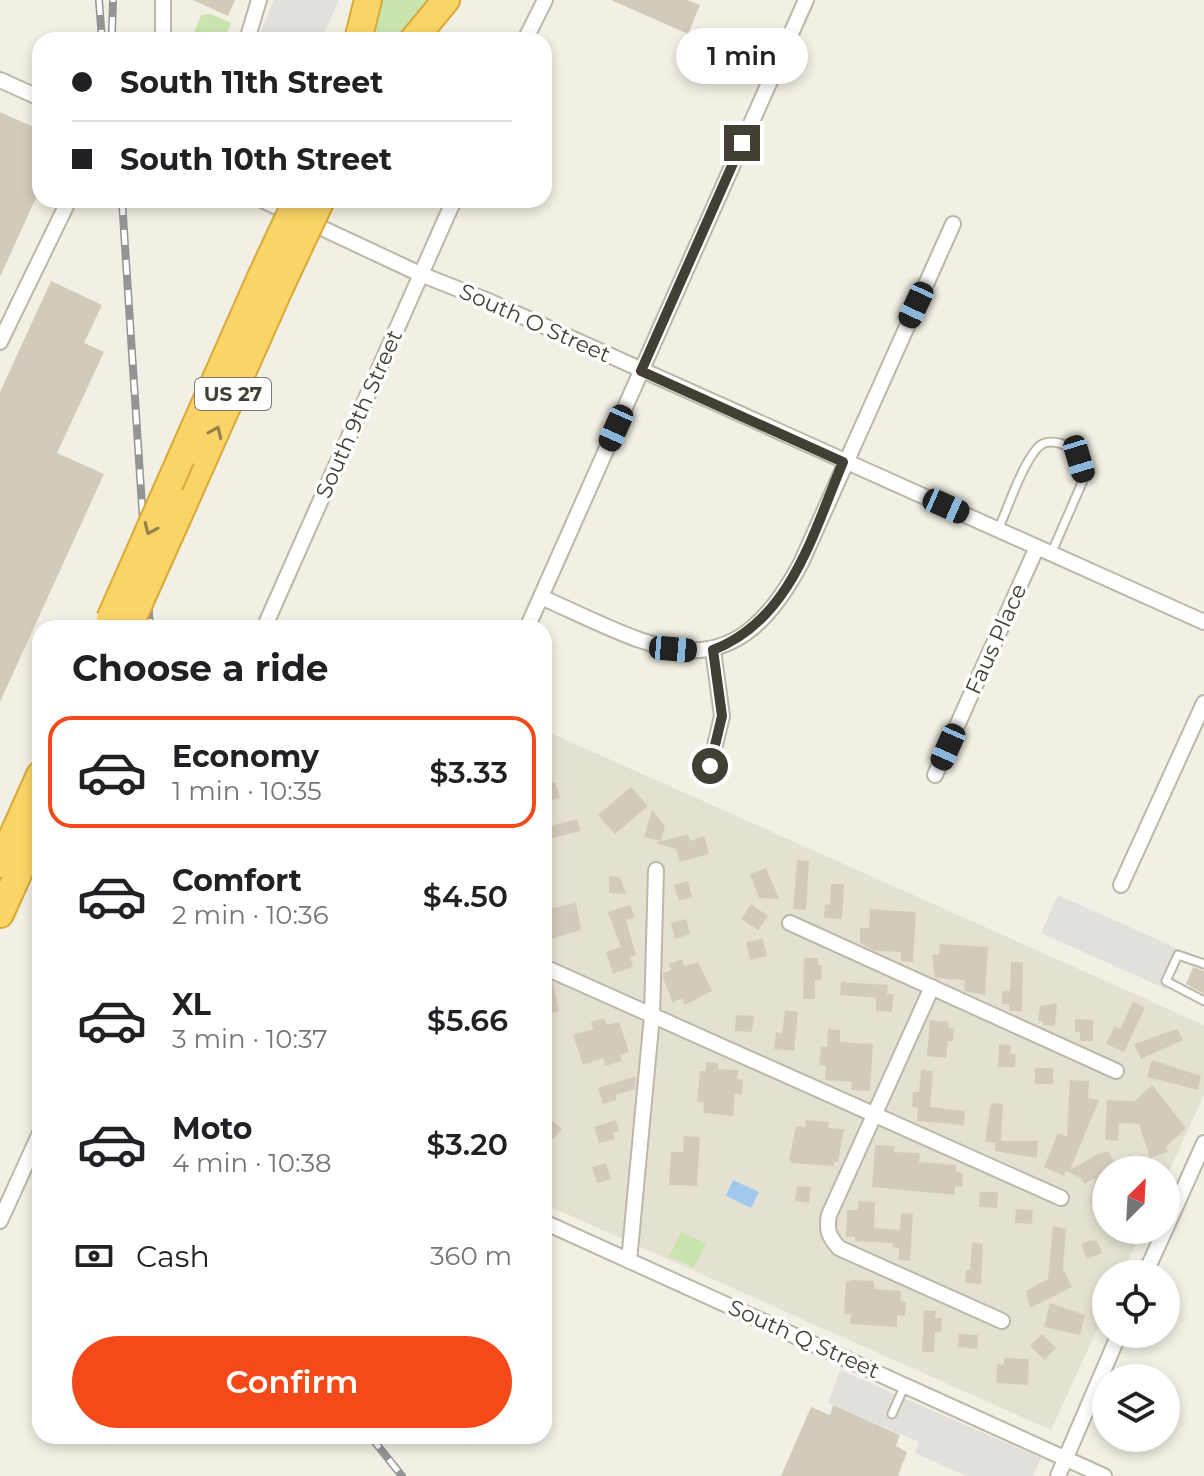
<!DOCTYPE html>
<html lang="en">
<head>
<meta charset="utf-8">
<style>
  :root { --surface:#fff; --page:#f2f2f2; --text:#202124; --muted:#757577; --line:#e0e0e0; --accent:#f44a19 }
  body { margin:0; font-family:Montserrat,sans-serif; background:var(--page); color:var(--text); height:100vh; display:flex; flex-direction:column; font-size:30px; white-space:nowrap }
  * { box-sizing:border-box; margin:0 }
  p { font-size:26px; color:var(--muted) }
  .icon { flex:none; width:44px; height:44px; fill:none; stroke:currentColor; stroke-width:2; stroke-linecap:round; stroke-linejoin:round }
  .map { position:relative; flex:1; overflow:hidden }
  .sheet { position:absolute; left:32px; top:620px; width:520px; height:824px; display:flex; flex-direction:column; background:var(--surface); border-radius:24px; box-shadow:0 4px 12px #0003 }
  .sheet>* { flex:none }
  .guide { position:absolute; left:32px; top:32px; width:520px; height:176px; border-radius:24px; box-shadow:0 4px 12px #0003; display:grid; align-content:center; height:176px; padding:0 40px; background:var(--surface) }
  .needle { width:52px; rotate:24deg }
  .buttons { position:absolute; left:1092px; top:1156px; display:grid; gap:16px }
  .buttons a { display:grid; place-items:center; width:88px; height:88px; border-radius:50%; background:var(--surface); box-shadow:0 4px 12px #0003; font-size:40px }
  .end { position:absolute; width:36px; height:36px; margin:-18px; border:10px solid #443f34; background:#fff; box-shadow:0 0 0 4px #fff }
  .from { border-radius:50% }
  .bubble { position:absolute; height:56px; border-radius:28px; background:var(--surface); box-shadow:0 4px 12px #0003; font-size:26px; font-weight:600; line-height:56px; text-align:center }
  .car { position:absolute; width:24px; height:48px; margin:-24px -12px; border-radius:10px; box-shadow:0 0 6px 2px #0007; background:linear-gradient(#222 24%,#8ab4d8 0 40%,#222 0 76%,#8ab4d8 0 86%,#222 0) }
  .guide b { display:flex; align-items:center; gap:28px; height:76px; font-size:30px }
  .guide b+b { border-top:2px solid var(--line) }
  .guide i { width:20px; height:20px; background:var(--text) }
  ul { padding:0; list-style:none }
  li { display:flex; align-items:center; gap:24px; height:112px; margin:0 16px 12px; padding:0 24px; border:4px solid transparent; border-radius:24px }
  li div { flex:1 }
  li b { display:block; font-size:30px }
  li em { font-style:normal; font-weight:600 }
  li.active { border-color:var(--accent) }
  li>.icon { width:72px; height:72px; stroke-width:1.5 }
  h2 { padding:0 40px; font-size:36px; line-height:96px }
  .pay { display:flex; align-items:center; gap:20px; height:88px; padding:0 40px; font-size:30px }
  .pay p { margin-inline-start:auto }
  .primary-button { display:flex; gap:16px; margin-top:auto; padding:16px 40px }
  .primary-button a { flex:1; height:92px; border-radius:48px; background:var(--accent); color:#fff; font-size:32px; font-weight:600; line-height:92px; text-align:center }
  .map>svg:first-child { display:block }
</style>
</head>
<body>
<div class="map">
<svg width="1204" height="1476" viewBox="0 0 1204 1476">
  <rect width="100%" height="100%" fill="#f2efe4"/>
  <path fill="#e5e1d2" d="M 544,730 L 1204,1025 L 1204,1095 L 1166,1178 L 1166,1170 L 1106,1170 L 1106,1230 L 1142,1230 L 1122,1274 L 1106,1274 L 1106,1310 L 1051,1430 L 544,1204 Z"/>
  <path fill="#c8e5ae" d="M 377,0 L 436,0 L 403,40 L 366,40 Z
    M 211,14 L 231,23 L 224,40 L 191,40 L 201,15 Z
    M 681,1232 L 706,1243 L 694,1268 L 669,1256 Z"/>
  <path fill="#e2e0dd" d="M 274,0 L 339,0 L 321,40 L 257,40 Z
    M 1058,895 L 1183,951 L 1166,989 L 1041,933 Z
    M 840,1370 L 1041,1458 L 1033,1476 L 967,1476 L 915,1453 L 919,1442 L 828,1403 Z"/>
  <path fill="#a1c9ee" d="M 733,1180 L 759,1192 L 751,1208 L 726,1196 Z"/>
  <path fill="#d3cbba" d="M 193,0 L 235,0 L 228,16 Z
    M 611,0 L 687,0 L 700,5 L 688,34 Z
    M 0,112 L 40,130 L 40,189 L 0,277 Z
    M 51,281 L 102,305 L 84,343 L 104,352 L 57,453 L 104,474 L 0,702 L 0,392 Z
    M 555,782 L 560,798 L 544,803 L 544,785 Z
    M 631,787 L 648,806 L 615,834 L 598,815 Z
    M 652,810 L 665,826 L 661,841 L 644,837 Z
    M 577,819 L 581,831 L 544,840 L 544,828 Z
    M 688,834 L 690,841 L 704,836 L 709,854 L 680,862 L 676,849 L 655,843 Z
    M 797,860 L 809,861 L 806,910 L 793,909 Z
    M 766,868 L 779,899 L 759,898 L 750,874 Z
    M 609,876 L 620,877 L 626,894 L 609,893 Z
    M 688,881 L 692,897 L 679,901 L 674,885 Z
    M 831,884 L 844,884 L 842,919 L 824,918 L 825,904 L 830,905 Z
    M 576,903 L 581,930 L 544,941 L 544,910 Z
    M 751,904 L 768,916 L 758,930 L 741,919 Z
    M 630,905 L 635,917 L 626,920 L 636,955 L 630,957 L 633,967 L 613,974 L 606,952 L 621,947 L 608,912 Z
    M 870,909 L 916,912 L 913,962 L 901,961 L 901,952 L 875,951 L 860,943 L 860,928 L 869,928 Z
    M 686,919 L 690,934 L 675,939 L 671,923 Z
    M 763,939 L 767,956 L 750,960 L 746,942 Z
    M 940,944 L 988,947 L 985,995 L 964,991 L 965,980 L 935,978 L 932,955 L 939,955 Z
    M 804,958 L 818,958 L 818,965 L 822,965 L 821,980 L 815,980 L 815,999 L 803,999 Z
    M 682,959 L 684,966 L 698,962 L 712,991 L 685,1005 L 682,998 L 673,1003 L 663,978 L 663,973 L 671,970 L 669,964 Z
    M 1011,962 L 1023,962 L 1022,1011 L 1009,1011 L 1009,1004 L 1002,1004 L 1002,991 L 1010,991 Z
    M 1193,967 L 1204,971 L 1204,994 L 1186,984 Z
    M 544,978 L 552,981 L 559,1011 L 544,1015 Z
    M 841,982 L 888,985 L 887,994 L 894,994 L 892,1012 L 876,1011 L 876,998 L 840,995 Z
    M 1133,1002 L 1145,1008 L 1124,1052 L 1106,1044 L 1115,1026 L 1120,1029 Z
    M 1057,1003 L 1055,1026 L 1043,1025 L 1043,1021 L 1038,1021 L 1040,1006 Z
    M 785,1010 L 798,1012 L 794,1051 L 774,1049 L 776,1032 L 782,1033 Z
    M 736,1015 L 754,1016 L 752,1032 L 735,1031 Z
    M 604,1018 L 607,1025 L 619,1022 L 629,1052 L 620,1055 L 622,1061 L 605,1066 L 603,1058 L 583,1065 L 573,1035 L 593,1029 L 591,1022 Z
    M 1075,1019 L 1093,1020 L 1093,1041 L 1080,1041 L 1080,1032 L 1075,1032 Z
    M 930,1020 L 949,1022 L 948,1028 L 954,1029 L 953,1041 L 948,1041 L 946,1058 L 927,1056 Z
    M 828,1029 L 840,1030 L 840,1042 L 873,1044 L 870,1091 L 851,1090 L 852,1082 L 825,1080 L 826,1066 L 819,1065 L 821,1046 L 827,1047 Z
    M 1177,1029 L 1183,1040 L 1141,1059 L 1134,1044 Z
    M 999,1044 L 1011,1045 L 1010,1054 L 1016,1054 L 1015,1067 L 998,1067 Z
    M 1152,1060 L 1201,1076 L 1198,1090 L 1147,1077 Z
    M 706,1062 L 718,1063 L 718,1069 L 738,1070 L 737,1079 L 743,1080 L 742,1095 L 735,1094 L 733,1116 L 703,1113 L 704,1102 L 697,1102 L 700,1071 L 706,1071 Z
    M 1035,1068 L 1053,1068 L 1053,1084 L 1035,1084 Z
    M 921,1070 L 933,1071 L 930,1107 L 965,1111 L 964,1125 L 917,1121 L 918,1108 L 912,1107 L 913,1092 L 919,1092 Z
    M 636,1076 L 635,1089 L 615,1095 L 617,1100 L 603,1104 L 598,1088 Z
    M 1070,1080 L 1089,1081 L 1088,1098 L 1099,1100 L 1070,1170 L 1100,1153 L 1109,1152 L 1117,1168 L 1106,1170 L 1106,1205 L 1090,1202 L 1095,1178 L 1084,1184 L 1081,1178 L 1066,1171 L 1064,1176 L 1044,1167 L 1058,1133 L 1067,1137 Z
    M 1152,1085 L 1186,1128 L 1166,1147 L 1168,1152 L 1150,1158 L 1139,1124 L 1119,1123 L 1118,1141 L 1105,1140 L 1107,1100 L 1135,1101 Z
    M 991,1103 L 1003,1104 L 1001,1141 L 1038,1141 L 1037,1158 L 995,1151 L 995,1143 L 985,1142 Z
    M 544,1114 L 562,1129 L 544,1149 Z
    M 616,1120 L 619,1131 L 613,1133 L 615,1139 L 599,1143 L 594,1127 Z
    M 806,1120 L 829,1122 L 828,1128 L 844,1129 L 838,1162 L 834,1162 L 834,1166 L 792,1163 L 789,1160 L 796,1126 L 805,1127 Z
    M 684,1136 L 700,1137 L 697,1186 L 669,1185 L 671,1152 L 683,1152 Z
    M 875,1145 L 895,1146 L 894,1152 L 920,1153 L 919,1162 L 956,1165 L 956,1172 L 963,1173 L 962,1187 L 955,1186 L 955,1195 L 872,1187 Z
    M 606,1163 L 611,1179 L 597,1183 L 592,1167 Z
    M 797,1186 L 811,1187 L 809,1203 L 795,1201 Z
    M 980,1192 L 998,1192 L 997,1208 L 979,1207 Z
    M 858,1201 L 875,1202 L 874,1228 L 900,1230 L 901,1213 L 913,1214 L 910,1261 L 899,1260 L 899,1248 L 892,1247 L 893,1243 L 855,1241 L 855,1237 L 846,1237 L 847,1210 L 858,1210 Z
    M 1016,1209 L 1033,1210 L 1032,1224 L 1015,1223 Z
    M 1053,1226 L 1066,1229 L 1063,1269 L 1072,1287 L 1030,1308 L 1026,1291 L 1048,1279 Z
    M 1091,1240 L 1097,1241 L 1102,1253 L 1087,1259 L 1081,1244 Z
    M 972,1243 L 983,1244 L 981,1284 L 965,1283 L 966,1270 L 970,1270 Z
    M 852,1280 L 874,1281 L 874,1289 L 901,1291 L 900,1301 L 906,1302 L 905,1316 L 897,1315 L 897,1327 L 850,1324 L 851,1314 L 844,1314 L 846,1282 Z
    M 1050,1303 L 1085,1315 L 1080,1335 L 1044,1327 Z
    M 924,1310 L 936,1311 L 935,1318 L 942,1318 L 941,1332 L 935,1332 L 934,1352 L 922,1352 Z
    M 959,1334 L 978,1335 L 977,1349 L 958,1347 Z
    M 1042,1334 L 1056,1348 L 1045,1360 L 1030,1346 Z
    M 1004,1358 L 1029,1359 L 1028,1385 L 996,1383 L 997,1364 L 1004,1365 Z
    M 833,1405 L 900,1435 L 896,1446 L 907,1452 L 898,1476 L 781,1476 L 811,1407 L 830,1415 Z"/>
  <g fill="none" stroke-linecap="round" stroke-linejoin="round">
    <g stroke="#bdb7a7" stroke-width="11">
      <path id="lane" d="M 998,530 C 1007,510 1025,456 1041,445 C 1046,441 1054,442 1059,443 C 1075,446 1080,462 1085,476 L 1051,554
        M 1204,964 L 1178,955 L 1166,981 L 1204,1001
        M 892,1414 L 904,1387"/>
    </g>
    <g stroke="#bdb7a7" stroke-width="18">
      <path id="street" d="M 163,40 L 163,0
        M 247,40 L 259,0
        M 525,40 L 545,0
        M 0,80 L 40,98
        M 262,200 L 420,274 L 486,300 L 1204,622
        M 0,342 L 69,200
        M 541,597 C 652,646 728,701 801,563 L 953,224
        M 264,628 L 454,200
        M 527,628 L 806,0
        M 710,766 L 722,716 L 713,650
        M 935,775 L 1037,547
        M 1121,885 L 1204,703
        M 790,923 L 1116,1071
        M 544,967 L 1061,1198
        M 932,987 L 829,1215 C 826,1230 829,1237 839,1248 L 1002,1321
        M 0,1221 L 40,1133
        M 544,1222 L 1104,1476
        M 1166,1228 L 1204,1143
        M 629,1261 L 652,1016 L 656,870
        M 1145,1274 L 1165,1230
        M 1058,1476 L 1119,1334"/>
    </g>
    <g stroke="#d8a937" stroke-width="30">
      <path id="highway" d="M 358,40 L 368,0
        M 413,40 L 446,0
        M 181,458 L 261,277
        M 184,503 L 281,285
        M 0,864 L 40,775
        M 0,914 L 40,825"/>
    </g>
    <use href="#lane" stroke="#fff" stroke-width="7"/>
    <use href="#street" stroke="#fff" stroke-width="14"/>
    <use href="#highway" stroke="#fad467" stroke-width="26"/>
    <g stroke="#949494" stroke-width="8">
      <path id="rail" d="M 99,0 L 102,40
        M 112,32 L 113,0
        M 122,200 L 150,628
        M 370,1436 L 402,1476"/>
    </g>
    <use href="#rail" stroke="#fff" stroke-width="5" stroke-dasharray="15" stroke-linecap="butt"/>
    <g stroke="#d8a937" stroke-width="30" stroke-linecap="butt">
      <path id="highway-bridge" d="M 261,277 L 297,200
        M 281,285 L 321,200
        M 110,619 L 181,458
        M 128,628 L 184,503"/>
    </g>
    <use href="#highway-bridge" stroke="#fad467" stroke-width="26"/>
  </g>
  <defs><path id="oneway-chevron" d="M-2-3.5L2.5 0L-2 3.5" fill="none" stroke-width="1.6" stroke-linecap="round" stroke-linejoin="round" transform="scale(2)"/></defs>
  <g stroke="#96824b">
    <use href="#oneway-chevron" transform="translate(216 432) rotate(-66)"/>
    <use href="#oneway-chevron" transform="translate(150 529) rotate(114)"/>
  </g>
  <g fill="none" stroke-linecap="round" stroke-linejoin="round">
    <path stroke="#443f34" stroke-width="10" d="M 710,766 L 722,716 L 713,650 C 791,620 813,533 843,462 L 641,371 L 742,143"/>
  </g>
  <g text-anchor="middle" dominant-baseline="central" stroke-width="7" stroke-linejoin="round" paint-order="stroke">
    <rect fill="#fff" stroke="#7c7971" stroke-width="2" x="195" y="378" width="76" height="32" rx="6"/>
    <g font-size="20" font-weight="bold" fill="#443f34">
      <text x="233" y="394">US 27</text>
    </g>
    <g font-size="22" fill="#443f34" stroke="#fff">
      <text transform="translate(535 323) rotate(24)">South O Street</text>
      <text transform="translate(359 414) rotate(-66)">South 9th Street</text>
      <text transform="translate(996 639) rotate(-66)">Faus Place</text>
      <text transform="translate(804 1339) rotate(24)">South Q Street</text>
    </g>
  </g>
</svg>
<div class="buttons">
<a><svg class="needle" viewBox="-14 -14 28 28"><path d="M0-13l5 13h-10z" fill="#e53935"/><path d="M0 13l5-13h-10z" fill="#757577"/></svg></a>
<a><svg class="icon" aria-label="locate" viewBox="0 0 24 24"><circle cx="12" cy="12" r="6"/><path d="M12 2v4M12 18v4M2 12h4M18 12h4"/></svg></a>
<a><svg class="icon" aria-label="layers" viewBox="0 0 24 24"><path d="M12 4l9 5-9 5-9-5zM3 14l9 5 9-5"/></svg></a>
</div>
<i class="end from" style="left:710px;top:766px"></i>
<i class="end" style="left:742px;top:143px"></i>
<div class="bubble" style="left:676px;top:28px;width:132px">1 min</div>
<i class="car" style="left:916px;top:305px;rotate:205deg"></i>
<i class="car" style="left:616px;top:428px;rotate:204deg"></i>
<i class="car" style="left:1079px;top:459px;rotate:163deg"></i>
<i class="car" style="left:946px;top:506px;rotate:114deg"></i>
<i class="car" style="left:673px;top:649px;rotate:95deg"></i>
<i class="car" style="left:948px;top:747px;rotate:204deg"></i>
<div class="guide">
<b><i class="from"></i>South 11th Street</b>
<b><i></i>South 10th Street</b>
</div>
<section class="sheet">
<h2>Choose a ride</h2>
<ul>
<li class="active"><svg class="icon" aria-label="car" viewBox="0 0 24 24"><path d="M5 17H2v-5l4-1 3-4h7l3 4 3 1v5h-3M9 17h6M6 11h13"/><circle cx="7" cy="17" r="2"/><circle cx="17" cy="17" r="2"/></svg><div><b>Economy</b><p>1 min · 10:35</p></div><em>$3.33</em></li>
<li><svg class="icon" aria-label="car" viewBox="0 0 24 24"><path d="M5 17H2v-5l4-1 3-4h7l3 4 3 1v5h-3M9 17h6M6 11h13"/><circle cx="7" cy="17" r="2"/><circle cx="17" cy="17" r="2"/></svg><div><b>Comfort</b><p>2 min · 10:36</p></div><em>$4.50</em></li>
<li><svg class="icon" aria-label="car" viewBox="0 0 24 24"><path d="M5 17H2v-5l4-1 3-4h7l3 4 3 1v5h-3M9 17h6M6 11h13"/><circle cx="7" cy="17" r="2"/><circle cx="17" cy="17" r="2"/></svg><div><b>XL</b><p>3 min · 10:37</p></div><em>$5.66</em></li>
<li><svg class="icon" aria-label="car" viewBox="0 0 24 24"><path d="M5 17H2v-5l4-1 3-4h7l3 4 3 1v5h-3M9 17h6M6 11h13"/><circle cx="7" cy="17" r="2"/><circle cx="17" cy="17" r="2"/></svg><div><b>Moto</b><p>4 min · 10:38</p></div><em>$3.20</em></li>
</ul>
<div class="pay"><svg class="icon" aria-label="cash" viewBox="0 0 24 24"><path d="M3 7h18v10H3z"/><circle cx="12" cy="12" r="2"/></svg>Cash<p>360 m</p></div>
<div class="primary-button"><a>Confirm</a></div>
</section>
</div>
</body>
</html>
